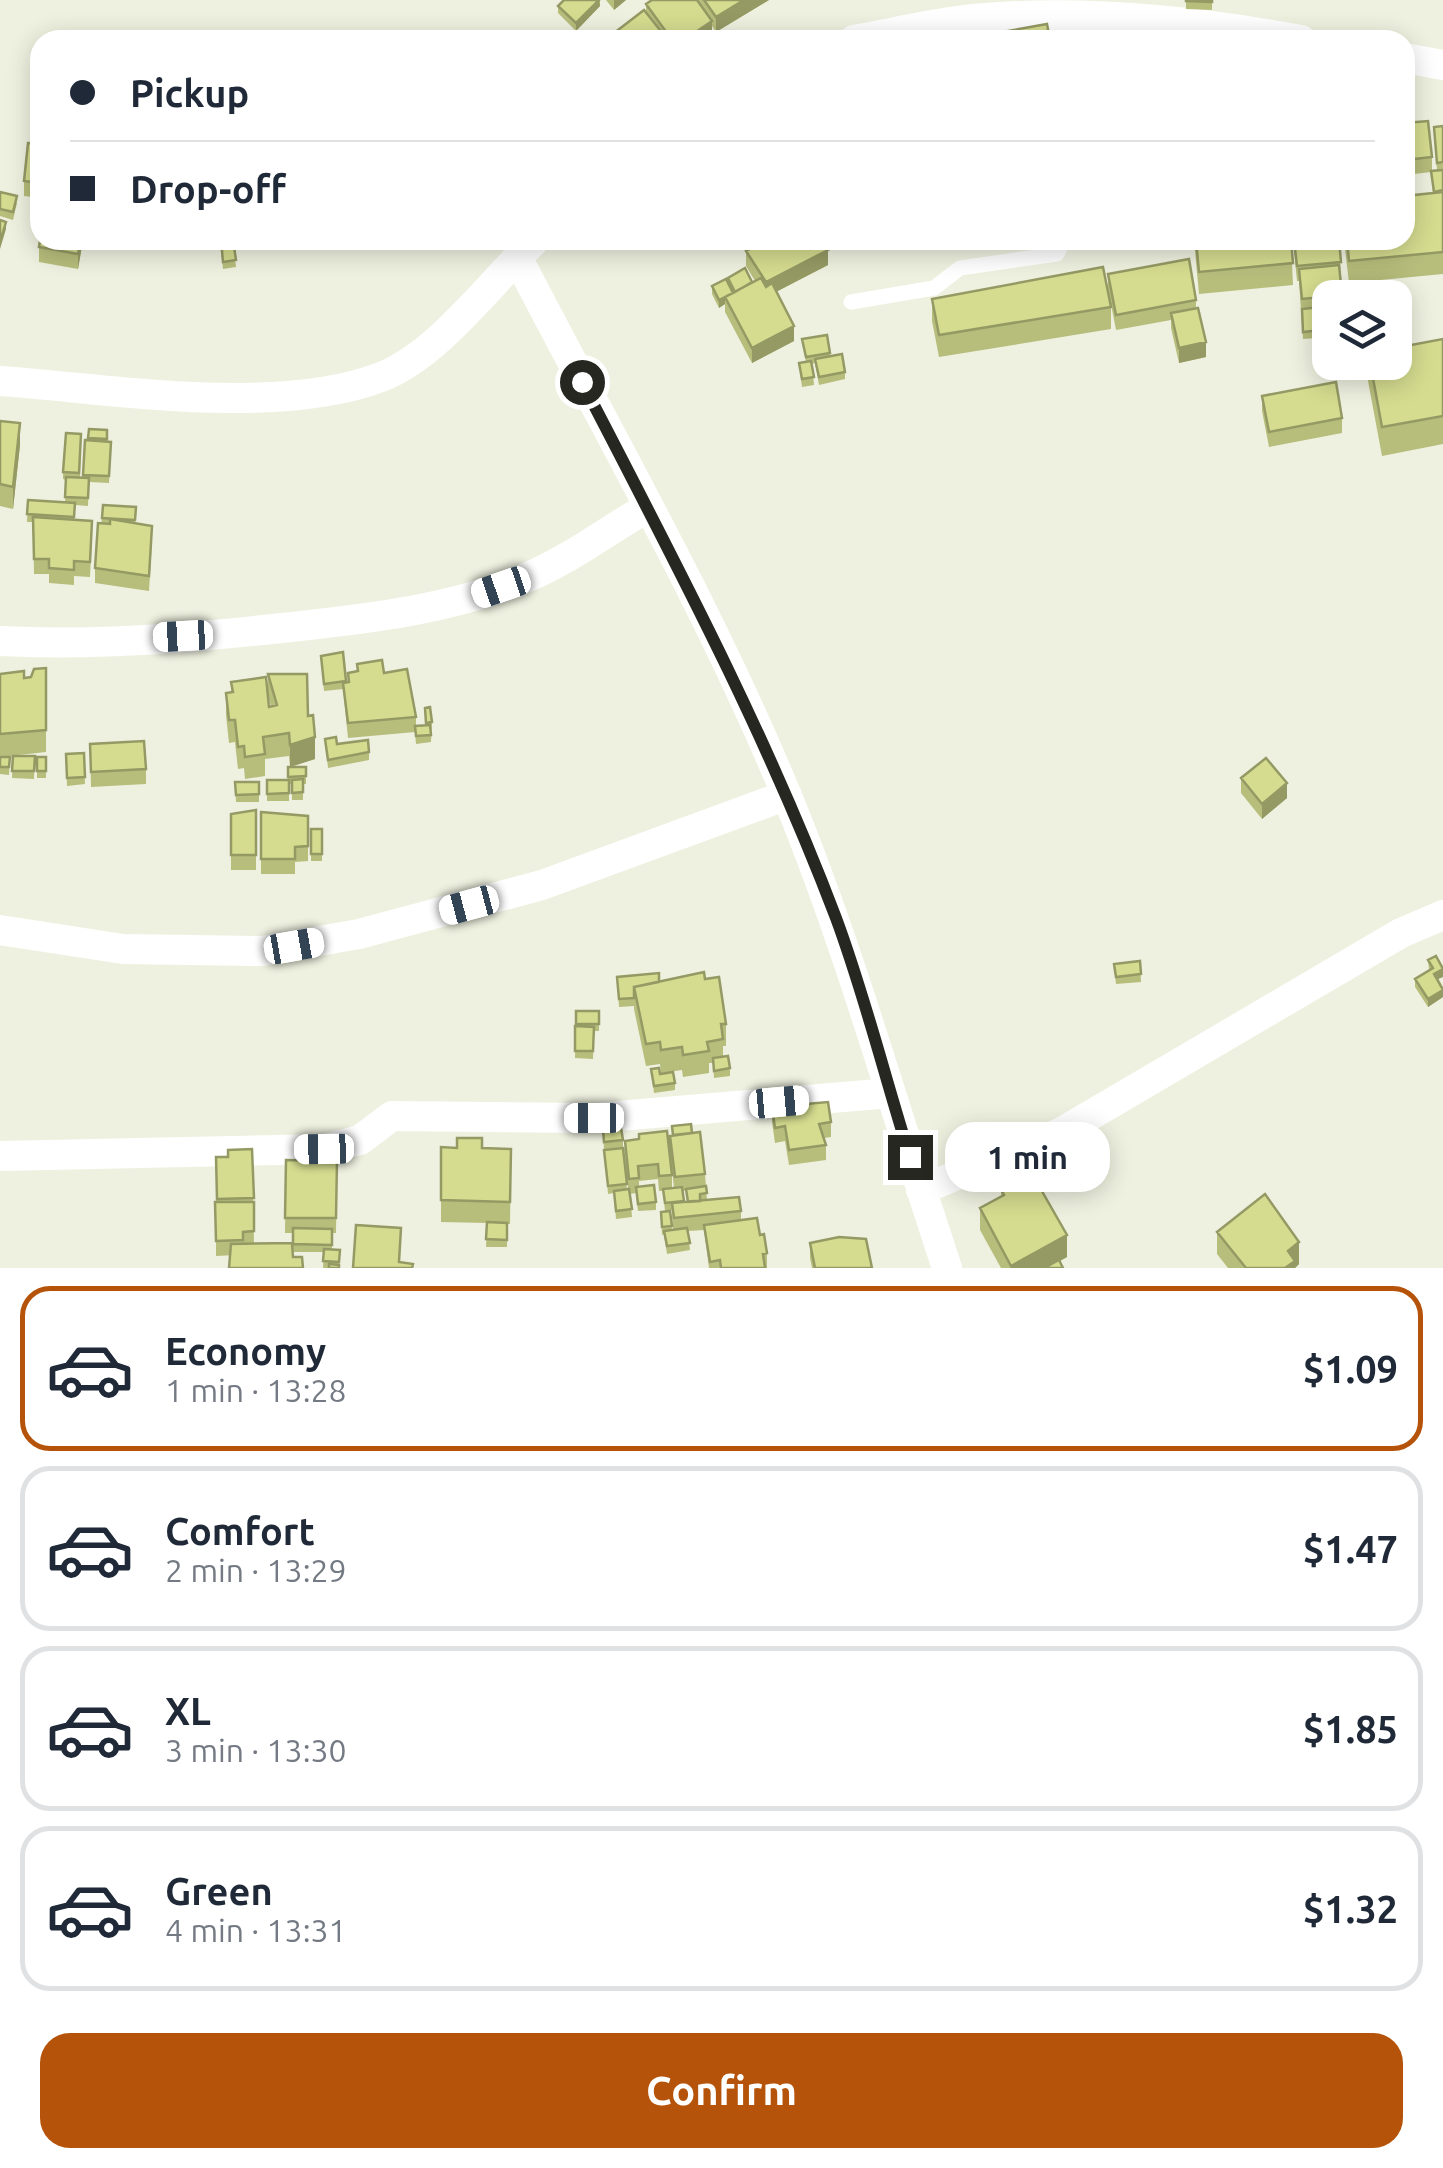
<!DOCTYPE html>
<html lang="en">
<head>
<meta charset="utf-8">
<style>
  :root { --surface:#fff; --page:#f6f6f7; --text:#1f2937; --muted:#747a83; --line:#e0e1e3; --accent:#b45309 }
  body { margin:0; font-family:Ubuntu,sans-serif; background:var(--page); color:var(--text); height:100vh; display:flex; flex-direction:column; font-size:38px; white-space:nowrap }
  * { box-sizing:border-box; margin:0 }
  p { font-size:32px; color:var(--muted) }
  .icon { flex:none; width:55px; height:55px; fill:none; stroke:currentColor; stroke-width:2; stroke-linecap:round; stroke-linejoin:round }
  .map { position:relative; height:1268px; overflow:hidden }
  .details { display:flex; flex-direction:column; background:var(--surface); flex:1 }
  .details>* { flex:none }
  .guide { position:absolute; left:30px; top:30px; width:1385px; height:220px; border-radius:30px; box-shadow:0 5px 25px #0003; display:grid; align-content:center; height:220px; padding:0 40px; background:var(--surface) }
  .controls { position:absolute; left:1312px; top:280px; display:grid; gap:20px }
  .controls a { display:grid; place-items:center; width:100px; height:100px; border-radius:20px; background:var(--surface); box-shadow:0 5px 25px #0003; font-size:50px }
  .end { position:absolute; width:45px; height:45px; margin:-22px; border:12px solid #262721; background:#fff; box-shadow:0 0 0 5px #fff }
  .from { border-radius:50% }
  .bubble { position:absolute; height:70px; border-radius:30px; background:var(--surface); box-shadow:0 5px 25px #0003; font-size:32px; font-weight:700; line-height:70px; text-align:center }
  .car { position:absolute; width:30px; height:60px; margin:-30px -15px; border-radius:12px; box-shadow:0 0 8px 2px #0007; background:linear-gradient(#fff 24%,#345 0 40%,#fff 0 76%,#345 0 86%,#fff 0) }
  .guide b { display:flex; align-items:center; gap:35px; height:95px; font-size:38px }
  .guide b+b { border-top:2px solid var(--line) }
  .guide i { width:25px; height:25px; background:var(--text) }
  ul { padding:18px 0 0; list-style:none }
  li { display:flex; align-items:center; gap:30px; height:165px; margin:0 20px 15px; padding:0 20px; border:5px solid var(--line); border-radius:30px }
  li div { flex:1 }
  li b { display:block; font-size:38px }
  li em { font-style:normal; font-weight:700 }
  li.current { border-color:var(--accent) }
  li>.icon { width:90px; height:90px; stroke-width:1.5 }
  .action { display:flex; gap:20px; margin-top:auto; padding:20px 40px }
  .action a { flex:1; height:115px; border-radius:30px; background:var(--accent); color:#fff; font-size:40px; font-weight:700; line-height:115px; text-align:center }
  .map>svg:first-child { display:block }
</style>
</head>
<body>
<div class="map">
<svg width="1443" height="1268" viewBox="0 0 1443 1268">
  <rect width="100%" height="100%" fill="#eff1e0"/>
  <g fill="none" stroke-linecap="round" stroke-linejoin="round">
    <path stroke="#fff" stroke-width="15" d="M 851,302 L 934,288 L 960,268 L 1057,254 L 1064,240"/>
    <path stroke="#fff" stroke-width="30" d="M 854,40 C 893,33 934,23 974,19 C 1080,9 1197,21 1301,40
      M 1405,58 L 1443,65
      M 517,257 C 609,435 713,615 789,801 C 851,953 895,1112 947,1268
      M 0,381 C 112,389 276,417 381,377 C 438,355 491,282 535,240
      M 0,641 C 93,646 189,638 282,628 C 364,619 452,610 528,577 C 569,560 608,530 647,508
      M 0,930 L 123,949 L 262,951 L 359,934 L 542,885 L 787,795
      M 0,1156 L 324,1149 L 360,1140 L 392,1116 L 595,1118 L 890,1093
      M 921,1190 L 1062,1132 L 1401,933 L 1443,915"/>
  </g>
  <path fill="#b7bd7b" fill-rule="evenodd" d="M 600,0 L 600,6 L 576,31 L 558,13 L 558,6 Z
    M 606,0 L 626,0 L 614,10 Z
    M 652,0 L 769,0 L 716,32 L 712,26 L 712,36 L 706,40 L 605,40 L 646,13 L 646,4 Z
    M 1186,0 L 1212,0 L 1212,10 L 1186,9 Z
    M 1405,123 L 1432,157 L 1432,171 L 1437,170 L 1434,134 L 1443,126 L 1443,274 L 1349,283 L 1344,240 L 1405,240 L 1433,193 L 1431,172 L 1405,175 Z
    M 40,144 L 40,198 L 24,196 L 24,181 Z
    M 0,192 L 17,203 L 13,220 L 0,216 Z
    M 83,240 L 78,269 L 39,262 L 39,247 Z
    M 220,240 L 233,240 L 236,267 L 223,269 Z
    M 804,240 L 837,240 L 824,243 L 828,265 L 776,292 L 794,341 L 752,363 L 725,312 L 725,304 L 719,308 L 712,294 L 712,286 L 728,283 L 728,278 L 752,282 L 755,281 L 746,266 L 746,251 L 796,244 Z
    M 1194,240 L 1291,240 L 1293,285 L 1199,294 Z
    M 1293,240 L 1339,240 L 1342,298 L 1330,298 L 1330,337 L 1303,339 L 1299,281 L 1297,281 Z
    M 1108,274 L 1196,300 L 1196,308 L 1206,357 L 1179,363 L 1171,328 L 1171,320 L 1116,330 L 1108,289 Z
    M 932,299 L 1111,307 L 1111,329 L 939,357 L 932,321 Z
    M 802,339 L 830,353 L 830,356 L 845,372 L 845,379 L 819,385 L 815,363 L 812,364 L 814,385 L 802,387 L 799,363 L 806,362 Z
    M 1443,339 L 1443,444 L 1382,456 L 1368,381 L 1368,362 L 1395,362 Z
    M 1262,396 L 1342,418 L 1342,433 L 1269,447 L 1262,411 Z
    M 0,421 L 20,445 L 13,509 L 0,506 Z
    M 89,429 L 107,430 L 107,441 L 111,442 L 109,483 L 89,482 L 88,506 L 75,505 L 74,519 L 92,536 L 90,577 L 74,576 L 74,585 L 49,583 L 49,574 L 34,574 L 33,522 L 27,522 L 28,500 L 65,503 L 66,480 L 63,479 L 63,472 L 81,434 L 80,477 L 83,478 L 85,440 L 88,440 Z
    M 136,507 L 135,523 L 152,541 L 149,591 L 95,583 L 95,568 L 102,518 Z
    M 321,656 L 346,682 L 348,682 L 348,673 L 357,671 L 357,664 L 384,673 L 416,717 L 416,726 L 426,725 L 425,708 L 432,722 L 431,742 L 416,744 L 415,732 L 348,738 L 343,689 L 324,691 Z
    M 46,668 L 46,752 L 0,757 L 10,757 L 9,775 L 0,774 L 0,674 L 24,678 L 31,677 Z
    M 268,674 L 308,716 L 315,759 L 290,767 L 289,756 L 265,759 L 265,776 L 245,779 L 244,768 L 238,769 L 235,742 L 229,743 L 226,715 L 226,693 L 231,692 L 231,682 L 271,706 L 268,696 Z
    M 325,739 L 337,744 L 369,752 L 369,760 L 328,768 Z
    M 90,744 L 146,769 L 146,784 L 91,787 Z
    M 84,753 L 85,784 L 67,786 L 66,754 Z
    M 13,756 L 35,756 L 34,779 L 12,778 Z
    M 37,757 L 46,757 L 46,778 L 37,778 Z
    M 288,767 L 306,767 L 306,784 L 303,784 L 303,800 L 292,800 L 292,784 L 289,784 L 289,801 L 267,801 L 267,780 L 288,780 Z
    M 1241,778 L 1287,798 L 1262,819 L 1241,793 Z
    M 235,782 L 259,782 L 259,802 L 236,802 Z
    M 256,810 L 256,870 L 231,870 L 231,814 Z
    M 261,812 L 308,816 L 308,861 L 295,862 L 295,874 L 261,874 Z
    M 311,829 L 322,829 L 322,861 L 311,861 Z
    M 1428,960 L 1443,987 L 1443,997 L 1428,1007 L 1415,987 L 1415,979 L 1429,970 Z
    M 1140,961 L 1141,982 L 1116,984 L 1114,964 Z
    M 617,977 L 659,982 L 705,979 L 726,1024 L 726,1046 L 723,1046 L 723,1056 L 730,1068 L 730,1076 L 714,1078 L 713,1063 L 709,1063 L 709,1073 L 683,1077 L 682,1070 L 661,1073 L 660,1064 L 646,1066 L 634,1009 L 634,997 L 634,1006 L 619,1007 Z
    M 576,1011 L 599,1011 L 599,1031 L 594,1031 L 593,1059 L 575,1058 Z
    M 651,1069 L 675,1083 L 675,1090 L 654,1093 Z
    M 772,1107 L 831,1122 L 831,1137 L 824,1138 L 826,1145 L 826,1160 L 789,1165 L 785,1141 L 775,1143 L 772,1122 Z
    M 603,1130 L 623,1140 L 623,1148 L 604,1150 Z
    M 692,1133 L 705,1174 L 707,1200 L 741,1211 L 741,1220 L 760,1235 L 767,1253 L 767,1268 L 709,1268 L 704,1230 L 688,1231 L 690,1250 L 667,1254 L 664,1234 L 662,1235 L 661,1212 L 670,1211 L 672,1230 L 673,1230 L 672,1210 L 665,1211 L 663,1191 L 659,1191 L 658,1179 L 639,1181 L 639,1186 L 656,1202 L 656,1210 L 638,1211 L 636,1193 L 630,1194 L 632,1217 L 616,1219 L 614,1193 L 608,1194 L 604,1150 L 623,1148 L 627,1190 L 628,1190 L 625,1141 L 672,1175 L 672,1188 L 674,1188 L 670,1151 L 670,1136 ZM 683,1191 L 686,1191 L 687,1202 L 684,1202 Z
    M 441,1147 L 511,1149 L 510,1224 L 507,1224 L 507,1247 L 486,1247 L 487,1223 L 441,1222 Z
    M 252,1149 L 254,1243 L 292,1243 L 293,1233 L 285,1233 L 286,1160 L 337,1161 L 336,1233 L 332,1233 L 332,1250 L 340,1250 L 339,1268 L 323,1268 L 324,1252 L 293,1252 L 216,1256 L 216,1157 L 228,1157 Z
    M 1001,1189 L 1067,1257 L 1060,1261 L 1063,1268 L 1001,1268 L 980,1230 L 980,1208 L 1001,1196 Z
    M 1217,1232 L 1299,1264 L 1295,1268 L 1228,1268 L 1217,1254 Z
    M 810,1243 L 872,1268 L 812,1268 L 810,1258 Z"/>
  <path fill="#959a64" d="M 599,0 L 600,6 L 576,31 L 576,23 Z
    M 614,0 L 626,0 L 614,10 Z
    M 744,0 L 769,0 L 716,32 L 716,17 Z
    M 712,21 L 712,36 L 706,40 L 684,40 Z
    M 6,222 L 6,229 L 0,249 L 0,242 Z
    M 81,240 L 83,240 L 78,269 L 78,254 Z
    M 828,250 L 828,265 L 766,297 L 766,282 Z
    M 733,293 L 725,297 L 725,304 L 719,308 L 719,300 Z
    M 794,326 L 794,341 L 752,363 L 752,348 Z
    M 1206,342 L 1206,357 L 1179,363 L 1179,348 Z
    M 20,423 L 20,445 L 13,509 L 13,487 Z
    M 315,737 L 315,759 L 290,767 L 290,745 Z
    M 1287,783 L 1287,798 L 1262,819 L 1262,804 Z
    M 1443,969 L 1443,977 L 1434,981 L 1434,974 Z
    M 1443,990 L 1443,997 L 1428,1007 L 1428,999 Z
    M 1067,1235 L 1067,1257 L 1047,1268 L 1011,1268 L 1011,1266 Z
    M 1299,1242 L 1299,1264 L 1295,1268 L 1285,1268 L 1288,1251 Z"/>
  <path fill="#d5dc8f" stroke="#959a64" stroke-width="2.5" d="M 564,0 L 599,0 L 576,23 L 558,6 Z
    M 652,0 L 697,0 L 712,21 L 684,40 L 672,40 L 646,4 Z
    M 704,0 L 744,0 L 716,17 Z
    M 1186,0 L 1212,0 L 1212,2 L 1186,1 Z
    M 644,10 L 668,40 L 605,40 Z
    M 1047,24 L 1050,40 L 957,40 Z
    M 1428,121 L 1432,157 L 1405,160 L 1405,123 Z
    M 1443,126 L 1443,162 L 1437,163 L 1434,127 Z
    M 28,143 L 40,144 L 40,183 L 24,181 Z
    M 1443,170 L 1443,190 L 1434,192 L 1431,171 Z
    M 0,192 L 17,196 L 13,212 L 0,209 Z
    M 1443,192 L 1443,252 L 1349,261 L 1347,240 L 1405,240 L 1405,196 Z
    M 0,220 L 6,222 L 0,242 Z
    M 40,240 L 81,240 L 78,254 L 39,247 Z
    M 221,240 L 233,240 L 236,260 L 223,262 Z
    M 767,240 L 793,240 L 796,244 L 804,240 L 822,240 L 828,250 L 766,282 L 746,251 Z
    M 1196,240 L 1291,240 L 1293,263 L 1199,272 Z
    M 1294,240 L 1339,240 L 1341,262 L 1297,266 Z
    M 1189,259 L 1196,300 L 1116,315 L 1108,274 Z
    M 1339,265 L 1342,295 L 1302,299 L 1299,269 Z
    M 1103,267 L 1111,307 L 939,335 L 932,299 Z
    M 745,268 L 752,282 L 735,292 L 728,278 Z
    M 761,278 L 766,287 L 772,283 L 794,326 L 752,348 L 725,297 Z
    M 726,279 L 733,293 L 719,300 L 712,286 Z
    M 1330,306 L 1330,329 L 1303,332 L 1302,309 Z
    M 1198,308 L 1206,342 L 1179,348 L 1171,313 Z
    M 827,335 L 830,353 L 806,357 L 802,339 Z
    M 1443,339 L 1443,416 L 1382,427 L 1370,362 L 1395,362 L 1395,348 Z
    M 842,354 L 845,372 L 819,377 L 815,359 Z
    M 811,361 L 814,377 L 802,379 L 799,363 Z
    M 1336,382 L 1342,418 L 1269,432 L 1262,396 Z
    M 0,421 L 20,423 L 13,487 L 0,484 Z
    M 89,429 L 107,430 L 107,439 L 88,438 Z
    M 66,433 L 81,434 L 79,473 L 63,472 Z
    M 85,440 L 111,442 L 109,476 L 83,475 Z
    M 66,477 L 89,478 L 88,498 L 65,497 Z
    M 28,500 L 75,503 L 74,517 L 27,514 Z
    M 103,505 L 136,507 L 135,520 L 102,518 Z
    M 33,517 L 92,521 L 90,562 L 74,561 L 74,570 L 49,568 L 49,559 L 34,559 Z
    M 110,519 L 152,526 L 149,576 L 95,568 L 98,523 L 110,524 Z
    M 343,652 L 346,681 L 324,684 L 321,656 Z
    M 382,660 L 384,673 L 407,669 L 416,717 L 348,723 L 343,683 L 349,682 L 348,673 L 358,671 L 357,664 Z
    M 46,668 L 46,730 L 0,734 L 0,674 L 24,671 L 24,678 L 31,677 L 34,669 Z
    M 268,674 L 307,674 L 308,716 L 313,715 L 315,737 L 290,745 L 289,733 L 263,737 L 265,754 L 245,757 L 244,746 L 238,747 L 235,720 L 229,720 L 226,693 L 233,692 L 231,682 L 266,677 L 269,707 L 277,705 Z
    M 430,707 L 432,722 L 426,723 L 425,708 Z
    M 430,725 L 431,735 L 416,736 L 415,726 Z
    M 336,737 L 337,744 L 368,740 L 369,752 L 328,760 L 325,739 Z
    M 144,741 L 146,769 L 91,772 L 90,744 Z
    M 84,753 L 85,777 L 67,778 L 66,754 Z
    M 13,756 L 35,756 L 34,771 L 12,771 Z
    M 0,757 L 10,757 L 9,767 L 0,767 Z
    M 37,757 L 46,757 L 46,771 L 37,771 Z
    M 1266,758 L 1287,783 L 1262,804 L 1241,778 Z
    M 288,767 L 306,767 L 306,776 L 288,777 Z
    M 303,779 L 303,792 L 292,793 L 292,780 Z
    M 267,780 L 289,780 L 289,793 L 267,794 Z
    M 235,782 L 259,782 L 259,794 L 236,795 Z
    M 256,810 L 256,855 L 231,855 L 231,814 Z
    M 261,812 L 308,816 L 308,846 L 295,847 L 295,859 L 261,859 Z
    M 311,829 L 322,829 L 322,854 L 311,854 Z
    M 1436,956 L 1443,969 L 1434,974 L 1443,990 L 1428,999 L 1415,979 L 1433,968 L 1428,960 Z
    M 1140,961 L 1141,974 L 1116,977 L 1114,964 Z
    M 704,972 L 705,979 L 719,977 L 726,1024 L 721,1024 L 723,1039 L 707,1042 L 709,1051 L 683,1055 L 682,1047 L 661,1050 L 660,1042 L 646,1044 L 634,987 Z
    M 659,973 L 659,982 L 634,987 L 634,998 L 619,999 L 617,977 Z
    M 576,1011 L 599,1011 L 599,1024 L 576,1024 Z
    M 575,1026 L 594,1027 L 593,1051 L 575,1051 Z
    M 728,1056 L 730,1068 L 714,1071 L 713,1058 Z
    M 659,1068 L 660,1074 L 673,1072 L 675,1083 L 654,1086 L 651,1069 Z
    M 828,1102 L 831,1122 L 819,1124 L 826,1145 L 789,1150 L 785,1126 L 775,1128 L 772,1107 Z
    M 691,1124 L 692,1133 L 673,1135 L 672,1126 Z
    M 621,1128 L 623,1140 L 604,1142 L 603,1130 Z
    M 667,1131 L 672,1175 L 659,1176 L 658,1164 L 638,1166 L 639,1178 L 629,1179 L 625,1141 L 639,1139 L 639,1134 Z
    M 700,1132 L 705,1174 L 675,1177 L 670,1136 Z
    M 457,1138 L 482,1138 L 482,1148 L 511,1149 L 510,1202 L 441,1200 L 441,1147 L 457,1148 Z
    M 623,1148 L 627,1184 L 608,1186 L 604,1150 Z
    M 252,1149 L 254,1198 L 217,1199 L 216,1157 L 228,1157 L 228,1150 Z
    M 286,1160 L 337,1161 L 336,1218 L 285,1218 Z
    M 1031,1172 L 1067,1235 L 1011,1266 L 980,1208 L 1004,1195 L 1001,1189 Z
    M 654,1185 L 656,1202 L 638,1204 L 636,1187 Z
    M 706,1186 L 707,1193 L 700,1194 L 700,1201 L 688,1202 L 686,1189 Z
    M 682,1187 L 684,1201 L 665,1203 L 663,1189 Z
    M 629,1189 L 632,1209 L 616,1211 L 614,1191 Z
    M 1265,1194 L 1299,1242 L 1288,1251 L 1295,1261 L 1285,1268 L 1246,1268 L 1217,1232 Z
    M 739,1197 L 741,1211 L 674,1218 L 672,1203 Z
    M 215,1202 L 254,1202 L 254,1231 L 243,1232 L 243,1240 L 216,1241 Z
    M 670,1211 L 672,1226 L 662,1227 L 661,1212 Z
    M 757,1218 L 760,1235 L 764,1234 L 767,1253 L 763,1254 L 765,1268 L 721,1268 L 720,1260 L 710,1262 L 704,1225 Z
    M 487,1222 L 507,1223 L 507,1240 L 486,1239 Z
    M 356,1225 L 401,1228 L 399,1262 L 413,1264 L 412,1268 L 353,1268 Z
    M 293,1228 L 332,1229 L 332,1245 L 293,1244 Z
    M 687,1228 L 690,1243 L 667,1246 L 664,1231 Z
    M 839,1237 L 866,1239 L 872,1268 L 815,1268 L 810,1243 Z
    M 292,1243 L 293,1257 L 302,1257 L 303,1268 L 229,1268 L 231,1244 Z
    M 324,1249 L 340,1250 L 339,1262 L 323,1261 Z
    M 1059,1260 L 1063,1268 L 1044,1268 Z
    M 329,1264 L 339,1265 L 339,1268 L 329,1268 Z"/>
  <g fill="none" stroke-linecap="round" stroke-linejoin="round">
    <path stroke="#262721" stroke-width="12" d="M 582,382 C 673,558 766,733 836,918 C 865,996 885,1078 910,1157"/>
  </g>
</svg>
<div class="controls">
<a><svg class="icon" aria-label="layers" viewBox="0 0 24 24"><path d="M12 4l9 5-9 5-9-5zM3 14l9 5 9-5"/></svg></a>
</div>
<i class="end from" style="left:582px;top:382px"></i>
<i class="end" style="left:910px;top:1157px"></i>
<div class="bubble" style="left:945px;top:1122px;width:165px">1 min</div>
<i class="car" style="left:501px;top:587px;rotate:251deg"></i>
<i class="car" style="left:183px;top:636px;rotate:267deg"></i>
<i class="car" style="left:469px;top:905px;rotate:255deg"></i>
<i class="car" style="left:294px;top:946px;rotate:80deg"></i>
<i class="car" style="left:779px;top:1102px;rotate:85deg"></i>
<i class="car" style="left:594px;top:1118px;rotate:270deg"></i>
<i class="car" style="left:324px;top:1149px;rotate:269deg"></i>
<div class="guide">
<b><i class="from"></i>Pickup</b>
<b><i></i>Drop-off</b>
</div>
</div>
<section class="details">
<ul>
<li class="current"><svg class="icon" aria-label="car" viewBox="0 0 24 24"><path d="M5 17H2v-5l4-1 3-4h7l3 4 3 1v5h-3M9 17h6M6 11h13"/><circle cx="7" cy="17" r="2"/><circle cx="17" cy="17" r="2"/></svg><div><b>Economy</b><p>1 min · 13:28</p></div><em>$1.09</em></li>
<li><svg class="icon" aria-label="car" viewBox="0 0 24 24"><path d="M5 17H2v-5l4-1 3-4h7l3 4 3 1v5h-3M9 17h6M6 11h13"/><circle cx="7" cy="17" r="2"/><circle cx="17" cy="17" r="2"/></svg><div><b>Comfort</b><p>2 min · 13:29</p></div><em>$1.47</em></li>
<li><svg class="icon" aria-label="car" viewBox="0 0 24 24"><path d="M5 17H2v-5l4-1 3-4h7l3 4 3 1v5h-3M9 17h6M6 11h13"/><circle cx="7" cy="17" r="2"/><circle cx="17" cy="17" r="2"/></svg><div><b>XL</b><p>3 min · 13:30</p></div><em>$1.85</em></li>
<li><svg class="icon" aria-label="car" viewBox="0 0 24 24"><path d="M5 17H2v-5l4-1 3-4h7l3 4 3 1v5h-3M9 17h6M6 11h13"/><circle cx="7" cy="17" r="2"/><circle cx="17" cy="17" r="2"/></svg><div><b>Green</b><p>4 min · 13:31</p></div><em>$1.32</em></li>
</ul>
<div class="action"><a>Confirm</a></div>
</section>
</body>
</html>
